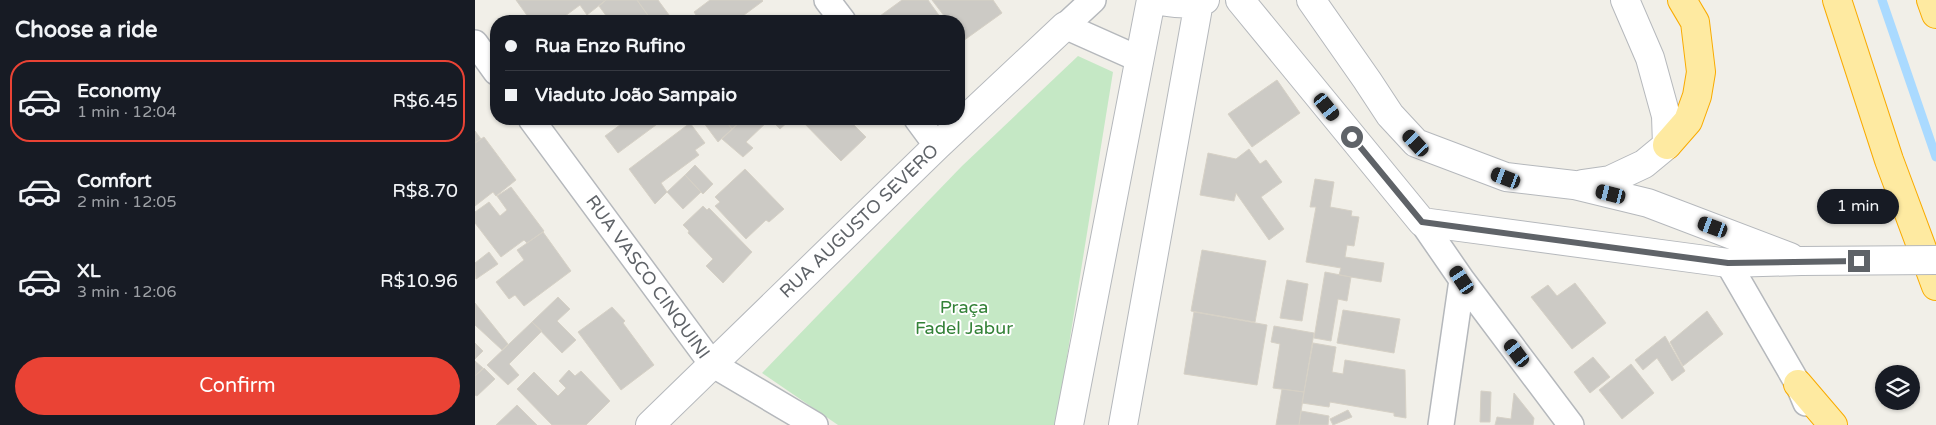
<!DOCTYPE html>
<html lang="en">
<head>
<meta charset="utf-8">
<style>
  :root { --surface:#171b24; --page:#242831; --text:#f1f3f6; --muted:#9ea1a6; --line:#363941; --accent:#ea4335 }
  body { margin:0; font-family:"Varela Round",sans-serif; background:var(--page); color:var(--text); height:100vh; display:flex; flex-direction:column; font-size:19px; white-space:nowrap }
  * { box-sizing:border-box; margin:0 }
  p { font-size:16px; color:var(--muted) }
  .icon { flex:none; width:28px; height:28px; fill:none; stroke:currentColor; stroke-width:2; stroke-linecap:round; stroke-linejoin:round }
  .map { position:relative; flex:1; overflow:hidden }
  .details { display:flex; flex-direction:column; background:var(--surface); width:475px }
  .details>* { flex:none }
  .top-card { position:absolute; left:15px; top:15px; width:475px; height:110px; border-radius:20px; box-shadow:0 1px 4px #0004; display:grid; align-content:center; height:110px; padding:0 15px; background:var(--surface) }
  .controls { position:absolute; left:1400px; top:365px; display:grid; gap:10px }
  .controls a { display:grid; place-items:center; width:45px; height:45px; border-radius:50%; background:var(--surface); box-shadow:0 1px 4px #0004; font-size:25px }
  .end { position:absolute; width:22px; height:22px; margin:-11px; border:6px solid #5f6368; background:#fff; box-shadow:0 0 0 2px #fff }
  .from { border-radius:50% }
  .bubble { position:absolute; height:35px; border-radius:18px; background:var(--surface); box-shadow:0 1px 4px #0004; font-size:16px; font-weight:600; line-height:35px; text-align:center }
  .car { position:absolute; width:15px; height:30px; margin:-15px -8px; border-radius:6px; box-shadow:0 0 4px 1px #0007; background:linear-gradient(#222 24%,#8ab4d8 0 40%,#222 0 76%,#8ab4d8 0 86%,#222 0) }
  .top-card b { display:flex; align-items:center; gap:18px; height:48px; font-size:19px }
  .top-card b+b { border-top:1px solid var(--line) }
  .top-card i { width:12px; height:12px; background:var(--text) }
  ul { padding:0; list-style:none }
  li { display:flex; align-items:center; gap:15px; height:82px; margin:0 10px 8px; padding:0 5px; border:2px solid transparent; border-radius:20px }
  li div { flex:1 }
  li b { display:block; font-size:19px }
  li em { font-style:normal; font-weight:600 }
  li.active { border-color:var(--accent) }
  li>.icon { width:45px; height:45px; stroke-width:1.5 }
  h2 { padding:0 15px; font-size:22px; line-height:60px }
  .cta { display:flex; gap:10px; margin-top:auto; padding:10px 15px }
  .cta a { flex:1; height:58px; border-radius:30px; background:var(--accent); color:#fff; font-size:20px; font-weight:600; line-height:58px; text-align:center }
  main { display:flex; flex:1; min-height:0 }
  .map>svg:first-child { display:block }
</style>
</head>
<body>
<main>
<section class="details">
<h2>Choose a ride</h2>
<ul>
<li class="active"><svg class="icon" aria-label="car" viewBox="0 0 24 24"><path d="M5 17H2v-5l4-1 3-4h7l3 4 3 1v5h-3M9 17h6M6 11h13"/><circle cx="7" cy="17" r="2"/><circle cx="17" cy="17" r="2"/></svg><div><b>Economy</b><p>1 min · 12:04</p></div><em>R$6.45</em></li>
<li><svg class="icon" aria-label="car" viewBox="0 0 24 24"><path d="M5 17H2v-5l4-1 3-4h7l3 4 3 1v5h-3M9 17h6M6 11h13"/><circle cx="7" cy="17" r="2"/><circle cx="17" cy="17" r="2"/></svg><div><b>Comfort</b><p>2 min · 12:05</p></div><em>R$8.70</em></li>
<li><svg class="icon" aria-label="car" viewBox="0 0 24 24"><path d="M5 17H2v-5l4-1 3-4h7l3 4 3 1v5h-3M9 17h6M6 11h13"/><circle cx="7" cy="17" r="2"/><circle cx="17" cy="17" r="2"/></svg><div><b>XL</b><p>3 min · 12:06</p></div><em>R$10.96</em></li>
</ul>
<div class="cta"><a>Confirm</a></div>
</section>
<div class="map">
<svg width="1461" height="425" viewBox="0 0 1461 425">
  <rect width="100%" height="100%" fill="#f1efe8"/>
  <path fill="#c5e8c5" d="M 603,56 L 638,72 L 581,425 L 363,425 L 287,373 L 487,166 Z"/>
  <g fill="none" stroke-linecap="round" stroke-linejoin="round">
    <path stroke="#aadaff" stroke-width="9" d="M 1407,0 L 1461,157"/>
  </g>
  <path fill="#cccac5" stroke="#d6d1c6" d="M 41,0 L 131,0 L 112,15 L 105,5 L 86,19 L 87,21 L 56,21 Z
    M 131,0 L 162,0 L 177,21 L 135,21 L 124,6 Z
    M 162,0 L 183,0 L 197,19 L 193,21 L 177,21 Z
    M 235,0 L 287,0 L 288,1 L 261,21 L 225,21 L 219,12 Z
    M 427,0 L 453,0 L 468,21 L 408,21 L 405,16 Z
    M 457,0 L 518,0 L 527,13 L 488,41 L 484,36 L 484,21 L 473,21 Z
    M 802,80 L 825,113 L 777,147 L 753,114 Z
    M 153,119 L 189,119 L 143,153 L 130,136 Z
    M 226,119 L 249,119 L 257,129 L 243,142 Z
    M 249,119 L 268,119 L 257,129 Z
    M 268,119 L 314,119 L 315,120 L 305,129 L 295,119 L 271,142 L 278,148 L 268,157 L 247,139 Z
    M 325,119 L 373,119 L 391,137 L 366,161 Z
    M 215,123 L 230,143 L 220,150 L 224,155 L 186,183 L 192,192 L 180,204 L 154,169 Z
    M 0,131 L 6,139 L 0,143 Z
    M 9,137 L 41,180 L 21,196 L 18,192 L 0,206 L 0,143 Z
    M 774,149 L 785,164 L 791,160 L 807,182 L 786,197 L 809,229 L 794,240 L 761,193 L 759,201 L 725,195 L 733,153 L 761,159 Z
    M 220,165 L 238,184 L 228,194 L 210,175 Z
    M 270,169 L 309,209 L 294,222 L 291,220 L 271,239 L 240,206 L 245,202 L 240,197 Z
    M 210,175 L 226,192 L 208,209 L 192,192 Z
    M 840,179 L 859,182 L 855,207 L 877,211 L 876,216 L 884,217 L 879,246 L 872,245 L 870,257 L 909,263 L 906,282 L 864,275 L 866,268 L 831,262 L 841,207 L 835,207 Z
    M 36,187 L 69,231 L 52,243 L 49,240 L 26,257 L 0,223 L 0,212 L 14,202 L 25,216 L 32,210 L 22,196 Z
    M 228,206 L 232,210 L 234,208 L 277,252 L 248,283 L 231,266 L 238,259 L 213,233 L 214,231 L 208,225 Z
    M 68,232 L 96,271 L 49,306 L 40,295 L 34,299 L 21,282 L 49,260 L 42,250 Z
    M 727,250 L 791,261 L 780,322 L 716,311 Z
    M 14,252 L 23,264 L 1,279 L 0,263 Z
    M 850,272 L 876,277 L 872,301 L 863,299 L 856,341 L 839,338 Z
    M 812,280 L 833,284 L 827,321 L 805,318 Z
    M 1100,283 L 1131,323 L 1097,349 L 1056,297 L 1073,285 L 1082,296 Z
    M 83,297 L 95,309 L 82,321 L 101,340 L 87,353 L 57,322 Z
    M 0,303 L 33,344 L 27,350 L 0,325 Z
    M 137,307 L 150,321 L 148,323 L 179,365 L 146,390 L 103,332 Z
    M 868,310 L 925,319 L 919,353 L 862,343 Z
    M 1232,311 L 1248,334 L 1208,366 L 1195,342 Z
    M 719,312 L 792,325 L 782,385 L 709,374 Z
    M 57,322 L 67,331 L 34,364 L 44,375 L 33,385 L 12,365 Z
    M 799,326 L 839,333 L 829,392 L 798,388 L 805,344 L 796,342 Z
    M 1190,336 L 1210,371 L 1197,381 L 1182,358 L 1168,370 L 1160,360 Z
    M 0,343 L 8,351 L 0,359 Z
    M 838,343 L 861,347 L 857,372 L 868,374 L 870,360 L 930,370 L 931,418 L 919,416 L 919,413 L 855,402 L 854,407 L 827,403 Z
    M 1118,357 L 1135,377 L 1115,393 L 1099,372 Z
    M 0,361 L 8,368 L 0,376 Z
    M 1156,364 L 1179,393 L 1147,419 L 1124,390 Z
    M 9,368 L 20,379 L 2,396 L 0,395 L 0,376 Z
    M 94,370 L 100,376 L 106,371 L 135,401 L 111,425 L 77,425 L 42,389 L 59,372 L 83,396 L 91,388 L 84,381 Z
    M 807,389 L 829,392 L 824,425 L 801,425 Z
    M 1006,391 L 1016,392 L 1015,422 L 1005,422 Z
    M 1039,393 L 1059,418 L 1058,425 L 1020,425 L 1022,417 L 1036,419 Z
    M 42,405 L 62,425 L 21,425 Z
    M 873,410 L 877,417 L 858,425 L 855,419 Z
    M 826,411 L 854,416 L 853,425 L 824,425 Z"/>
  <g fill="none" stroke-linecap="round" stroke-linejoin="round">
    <g stroke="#b5b8bc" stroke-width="28">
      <path id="minor" d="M 352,0 L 368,21
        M 618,0 L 590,26 L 664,59
        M 0,43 L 21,72
        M 56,119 L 237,364 L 340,425
        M 442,119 L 462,146
        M 947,222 L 987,280 L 1096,425
        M 1253,263 L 1323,384 L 1331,403
        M 966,425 L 987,280"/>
    </g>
    <g stroke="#b5b8bc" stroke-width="30">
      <path id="tertiary" d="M 681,0 C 697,3 714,6 730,0
        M 765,0 L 947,222 L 1253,263 L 1326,261
        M 836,0 L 892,80 L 915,115 L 941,143 L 1031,177 L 1099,185 L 1173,203 L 1315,257
        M 1107,184 L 1135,180 L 1169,164 L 1192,145 L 1191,116 L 1175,58 L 1150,0
        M 175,425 L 462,146 L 590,26
        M 594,425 L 676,0
        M 648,425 L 724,2"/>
    </g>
    <g stroke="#f9ab00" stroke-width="30">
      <path id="trunk" d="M 1362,0 L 1414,160 L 1461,286
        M 1456,0 L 1461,14
        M 1192,145 L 1213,121 L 1222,96 L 1226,72 L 1220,22 L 1207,0
        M 1323,384 L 1358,425"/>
    </g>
    <use href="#minor" stroke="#fff" stroke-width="25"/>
    <use href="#tertiary" stroke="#fff" stroke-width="28"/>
    <use href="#trunk" stroke="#feeaa1" stroke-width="28"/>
    <g stroke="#b5b8bc" stroke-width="30" stroke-linecap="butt">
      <path id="tertiary-bridge" d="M 1326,261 L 1461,260"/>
    </g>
    <use href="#tertiary-bridge" stroke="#fff" stroke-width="28"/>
  </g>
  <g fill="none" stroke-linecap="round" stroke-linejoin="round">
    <path stroke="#5f6368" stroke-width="6" d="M 877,137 L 947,222 L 1253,263 L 1384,261"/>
  </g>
  <g text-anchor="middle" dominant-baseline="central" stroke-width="4" stroke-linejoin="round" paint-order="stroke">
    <g font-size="18" fill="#5f6368" stroke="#fff">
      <text transform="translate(384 221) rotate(-44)">RUA AUGUSTO SEVERO</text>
      <text transform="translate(173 277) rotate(54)">RUA VASCO CINQUINI</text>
    </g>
    <g font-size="18" fill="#348238" stroke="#fff">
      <text x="489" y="307">Praça<tspan x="489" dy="21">Fadel Jabur</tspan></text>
    </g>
  </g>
</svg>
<div class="controls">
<a><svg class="icon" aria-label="layers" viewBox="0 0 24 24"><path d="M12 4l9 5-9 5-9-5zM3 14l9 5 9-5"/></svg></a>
</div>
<i class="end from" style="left:877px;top:137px"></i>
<i class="end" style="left:1384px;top:261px"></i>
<div class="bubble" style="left:1342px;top:189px;width:82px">1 min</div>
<i class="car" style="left:852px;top:107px;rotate:141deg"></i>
<i class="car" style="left:941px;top:143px;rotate:317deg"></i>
<i class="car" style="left:1031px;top:178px;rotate:291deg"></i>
<i class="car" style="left:1136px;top:194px;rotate:284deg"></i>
<i class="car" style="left:1238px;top:227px;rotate:290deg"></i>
<i class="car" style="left:987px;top:280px;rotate:326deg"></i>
<i class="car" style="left:1042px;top:353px;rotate:323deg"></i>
<div class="top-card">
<b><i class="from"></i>Rua Enzo Rufino</b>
<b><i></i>Viaduto João Sampaio</b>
</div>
</div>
</main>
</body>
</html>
